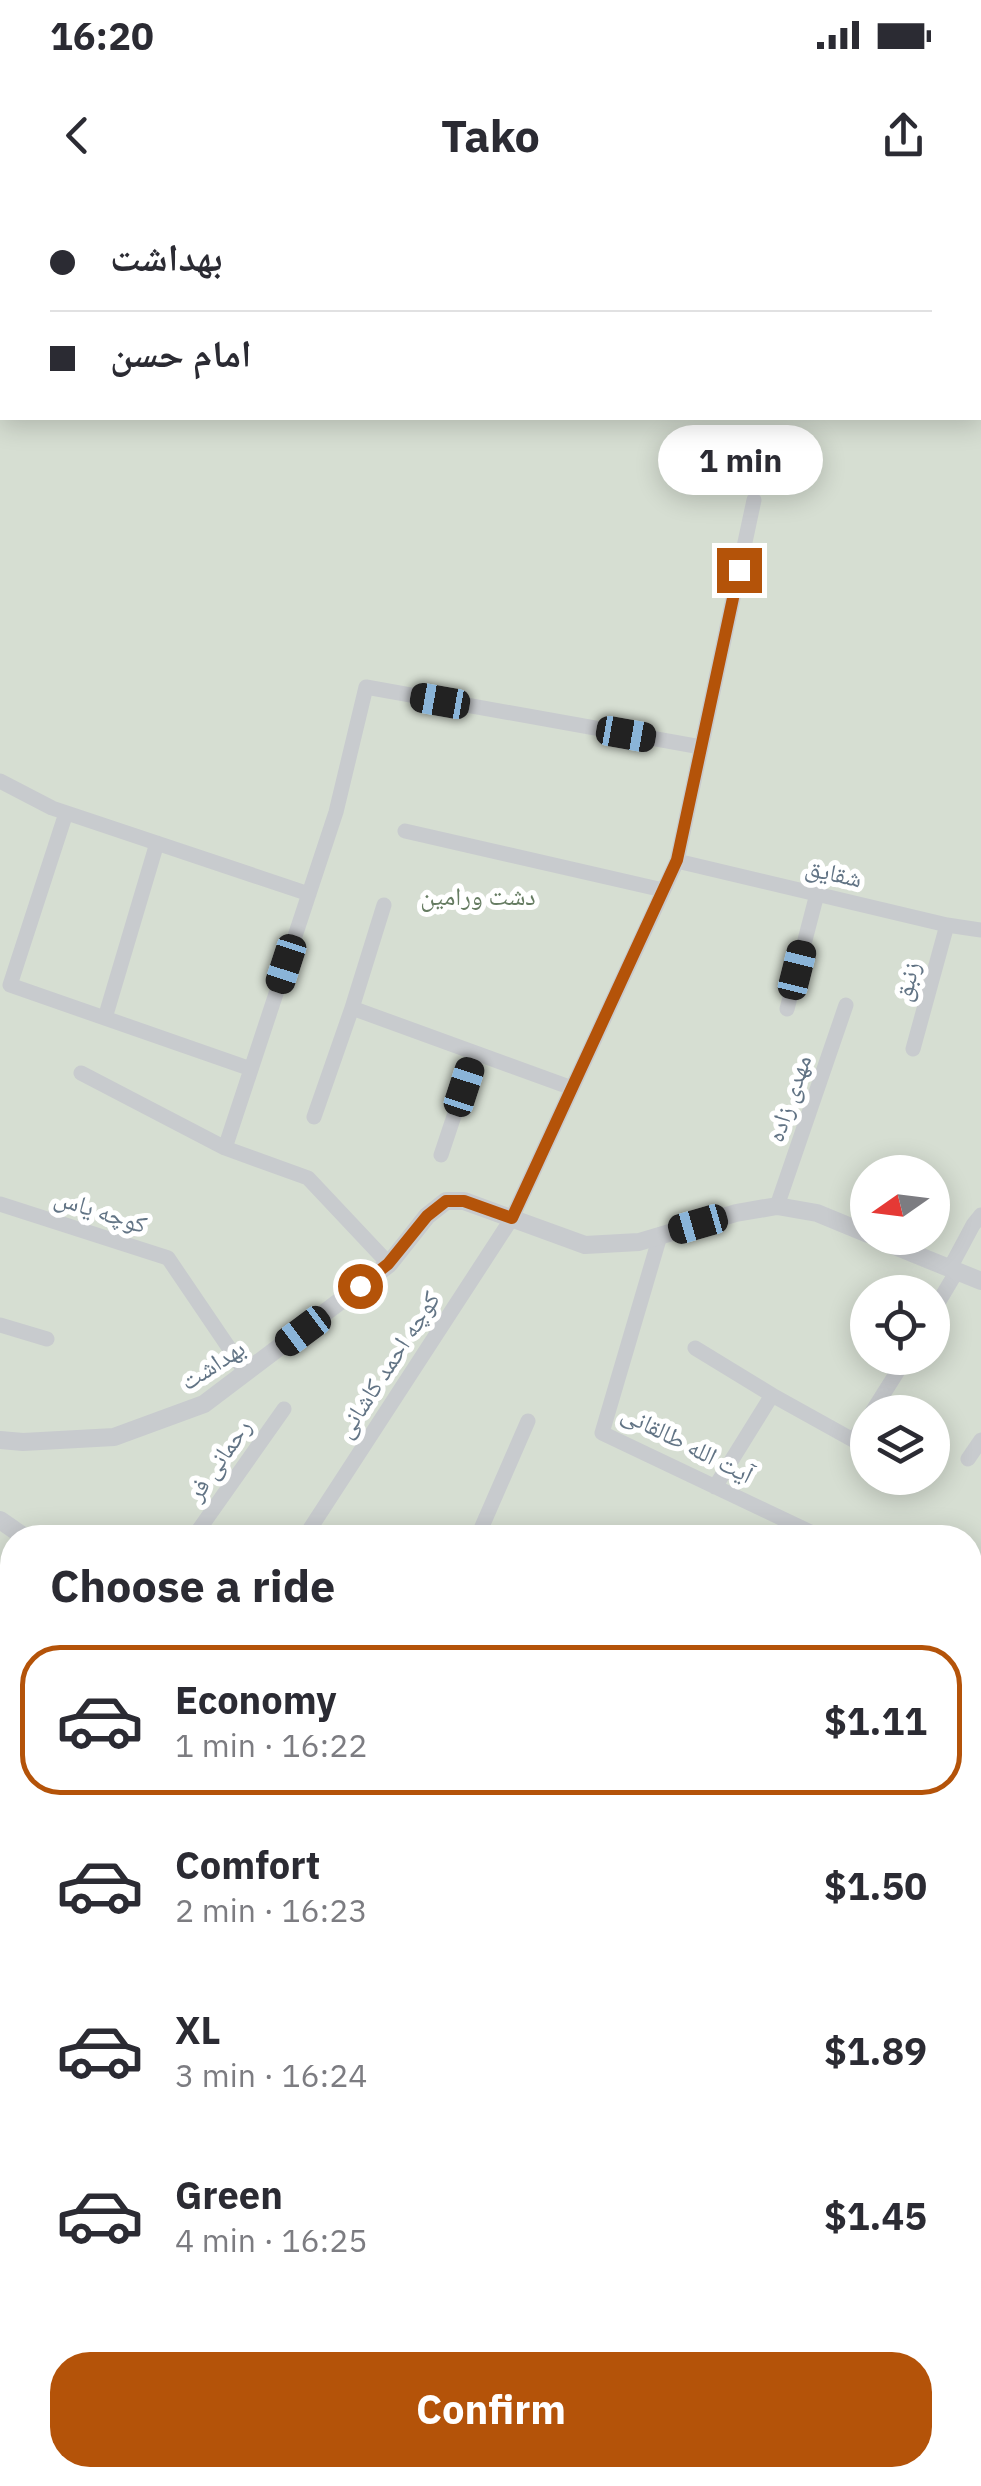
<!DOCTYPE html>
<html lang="en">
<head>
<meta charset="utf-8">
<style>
  :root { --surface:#fff; --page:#f7f7f7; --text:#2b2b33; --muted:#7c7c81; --line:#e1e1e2; --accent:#b45309 }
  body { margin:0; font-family:"IBM Plex Sans","Noto Naskh Arabic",sans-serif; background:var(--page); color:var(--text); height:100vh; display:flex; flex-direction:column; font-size:38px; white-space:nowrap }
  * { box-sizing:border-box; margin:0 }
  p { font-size:32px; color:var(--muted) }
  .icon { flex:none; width:55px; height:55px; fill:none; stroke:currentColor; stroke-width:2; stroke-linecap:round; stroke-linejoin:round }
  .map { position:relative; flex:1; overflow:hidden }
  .drawer { position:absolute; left:0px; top:1325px; width:982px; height:962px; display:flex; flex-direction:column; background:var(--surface); border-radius:40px 40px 0 0; box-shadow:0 5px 25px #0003 }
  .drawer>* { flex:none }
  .banner { position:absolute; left:0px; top:0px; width:982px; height:220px; box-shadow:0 5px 25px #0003; display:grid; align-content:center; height:220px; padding:0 50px; background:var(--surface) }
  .needle { width:65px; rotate:256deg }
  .fabs { position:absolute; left:850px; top:955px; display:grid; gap:20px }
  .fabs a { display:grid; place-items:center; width:100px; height:100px; border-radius:50%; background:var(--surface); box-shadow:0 5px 25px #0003; font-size:50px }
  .end { position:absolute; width:45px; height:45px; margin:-22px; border:12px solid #b45309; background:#fff; box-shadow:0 0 0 5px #fff }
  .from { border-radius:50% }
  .bubble { position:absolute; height:70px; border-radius:35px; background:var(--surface); box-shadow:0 5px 25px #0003; font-size:32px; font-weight:700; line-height:70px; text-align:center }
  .car { position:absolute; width:30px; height:60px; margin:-30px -15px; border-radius:12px; box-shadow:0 0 8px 2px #0007; background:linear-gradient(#222 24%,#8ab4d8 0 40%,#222 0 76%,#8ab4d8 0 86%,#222 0) }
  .banner b { display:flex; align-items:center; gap:35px; height:95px; font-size:38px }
  .banner b+b { border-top:2px solid var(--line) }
  .banner i { width:25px; height:25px; background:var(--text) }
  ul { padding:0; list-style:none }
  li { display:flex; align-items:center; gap:30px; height:150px; margin:0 20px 15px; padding:0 30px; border:5px solid transparent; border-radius:40px }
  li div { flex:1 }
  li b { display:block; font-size:38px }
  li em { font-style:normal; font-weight:700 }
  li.selected { border-color:var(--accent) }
  li>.icon { width:90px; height:90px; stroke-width:1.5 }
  h2 { padding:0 50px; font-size:45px; line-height:120px }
  .button { display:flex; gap:20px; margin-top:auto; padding:20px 50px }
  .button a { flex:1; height:115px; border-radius:40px; background:var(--accent); color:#fff; font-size:40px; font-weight:700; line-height:115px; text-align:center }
  .status { display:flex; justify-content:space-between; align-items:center; height:70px; padding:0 50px; background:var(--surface); direction:ltr }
  .status svg { height:28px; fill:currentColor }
  header { display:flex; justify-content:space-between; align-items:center; height:130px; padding:0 50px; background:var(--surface); font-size:45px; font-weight:700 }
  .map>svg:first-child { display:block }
</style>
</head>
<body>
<div class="status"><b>16:20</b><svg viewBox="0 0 49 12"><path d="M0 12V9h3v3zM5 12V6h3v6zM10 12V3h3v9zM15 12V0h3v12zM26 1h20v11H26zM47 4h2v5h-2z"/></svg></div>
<header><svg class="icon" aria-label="back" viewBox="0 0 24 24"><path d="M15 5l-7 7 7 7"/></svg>Tako<svg class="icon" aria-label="share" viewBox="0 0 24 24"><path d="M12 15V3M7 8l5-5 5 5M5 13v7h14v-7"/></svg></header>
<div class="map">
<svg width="981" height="2286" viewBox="0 0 981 2286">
  <rect width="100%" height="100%" fill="#f6f6f2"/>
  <path fill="#d6ded2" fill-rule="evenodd" d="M 0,0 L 981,0 L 981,2286 L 0,2286 ZM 2,2 L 980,2 L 980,218 L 2,218 ZM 868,972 L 932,972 L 932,1038 L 868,1038 ZM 868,1092 L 932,1092 L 932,1158 L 868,1158 ZM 868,1212 L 932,1212 L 932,1278 L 868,1278 ZM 12,1338 L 970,1338 L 970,2275 L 12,2275 Z"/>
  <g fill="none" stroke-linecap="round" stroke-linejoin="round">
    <g stroke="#b7bcc1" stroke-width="25">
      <path id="secondary" d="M 970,1745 L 981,1738
        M 0,2232 L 12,2236"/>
    </g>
    <path stroke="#c8cbce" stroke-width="15" d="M 0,581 L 52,608 L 309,694
      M 66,613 L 10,785 L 251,869
      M 405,631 L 663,690
      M 677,661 L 947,725 L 981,730
      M 352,808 L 384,705
      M 787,809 L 817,694
      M 105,818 L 157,643
      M 913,849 L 947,725
      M 81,873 L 225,948 L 308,978 L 389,1064
      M 314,917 L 352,808 L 572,888
      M 225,948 L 336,612 L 366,487 L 701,547
      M 441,955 L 475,853
      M 0,1004 L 168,1058 L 246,1173
      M 777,1006 L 846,805
      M 660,1036 L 602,1233 L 823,1338
      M 950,1068 L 973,1025 L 981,1015
      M 932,1113 L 957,1071
      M 0,1125 L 47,1139
      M 695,1148 L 772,1195 L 853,1240 L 868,1219
      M 872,1212 L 906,1158
      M 968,1259 L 981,1240
      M 715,1287 L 772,1195
      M 193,1338 L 284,1209
      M 304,1338 L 512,1018 L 677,661 L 754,300
      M 477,1338 L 528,1221
      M 970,1422 L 981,1428
      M 970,1463 L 981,1445
      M 0,1569 L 12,1555
      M 970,1651 L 981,1640
      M 0,1764 L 12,1750
      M 0,1935 L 12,1938
      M 0,2049 L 12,2004
      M 160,2275 L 177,2286
      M 190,2275 L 196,2286
      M 476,2275 L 493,2286
      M 68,2286 L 89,2275
      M 354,2286 L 361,2275"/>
    <path stroke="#c8cbce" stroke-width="18" d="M 875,1038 L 981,1081
      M 0,1240 L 23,1242 L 114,1237 L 204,1204 L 389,1064 L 427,1016 L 446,1001 L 464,1001 L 585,1045 L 639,1042 L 736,1013 L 777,1006 L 817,1013 L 868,1034
      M 0,1320 L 26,1338
      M 565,2275 L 570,2280 L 586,2286
      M 650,2286 L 651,2275"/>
    <use href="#secondary" stroke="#fff" stroke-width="20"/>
  </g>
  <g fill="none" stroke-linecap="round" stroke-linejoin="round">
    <path stroke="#b45309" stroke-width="12" d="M 360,1086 L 388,1064 L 427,1016 L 446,1001 L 464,1001 L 512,1018 L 677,660 L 739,370"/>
  </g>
  <g text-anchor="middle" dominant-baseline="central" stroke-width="10" stroke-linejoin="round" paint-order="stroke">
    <g font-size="25" fill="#627485" stroke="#fff">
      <text transform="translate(834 672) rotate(13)">شقایق</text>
      <text transform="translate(906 781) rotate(-75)">زنبق</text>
      <text transform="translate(788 898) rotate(-71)">مهدی زاده</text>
      <text transform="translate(101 1010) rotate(18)">کوچه یاس</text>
      <text transform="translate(212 1164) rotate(-33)">بهداشت</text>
      <text transform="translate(387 1164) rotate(-57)">کوچه احمد کاشانی</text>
      <text transform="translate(688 1243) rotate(27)">آیت الله طالقانی</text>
      <text transform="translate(218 1259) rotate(-55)">رحمانی فر</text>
    </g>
    <g font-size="25" fill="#667c62" stroke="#fff">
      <text x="478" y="695">دشت ورامین</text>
    </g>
  </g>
</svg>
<div class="fabs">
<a><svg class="needle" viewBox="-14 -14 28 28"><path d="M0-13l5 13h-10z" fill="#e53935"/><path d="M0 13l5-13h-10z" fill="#7c7c81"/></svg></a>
<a><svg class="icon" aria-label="locate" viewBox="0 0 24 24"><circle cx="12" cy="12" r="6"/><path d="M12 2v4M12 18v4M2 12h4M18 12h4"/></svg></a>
<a><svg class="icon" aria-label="layers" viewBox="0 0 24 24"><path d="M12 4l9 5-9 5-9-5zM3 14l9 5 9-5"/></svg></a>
</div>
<i class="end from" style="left:360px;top:1086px"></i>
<i class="end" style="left:739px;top:370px"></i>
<div class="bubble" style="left:658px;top:225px;width:165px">1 min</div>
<i class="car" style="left:440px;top:501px;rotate:280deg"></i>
<i class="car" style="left:626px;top:534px;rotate:100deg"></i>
<i class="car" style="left:286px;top:764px;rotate:198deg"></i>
<i class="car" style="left:797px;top:770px;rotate:14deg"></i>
<i class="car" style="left:464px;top:887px;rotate:18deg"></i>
<i class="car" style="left:698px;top:1024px;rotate:254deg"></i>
<i class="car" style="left:303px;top:1131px;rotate:233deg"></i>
<div class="banner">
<b><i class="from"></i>بهداشت</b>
<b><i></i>امام حسن</b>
</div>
<section class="drawer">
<h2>Choose a ride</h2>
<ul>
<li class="selected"><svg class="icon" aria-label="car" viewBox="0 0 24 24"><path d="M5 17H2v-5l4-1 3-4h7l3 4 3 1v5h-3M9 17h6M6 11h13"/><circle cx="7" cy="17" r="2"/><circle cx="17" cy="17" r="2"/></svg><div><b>Economy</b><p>1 min · 16:22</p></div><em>$1.11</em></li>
<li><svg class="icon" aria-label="car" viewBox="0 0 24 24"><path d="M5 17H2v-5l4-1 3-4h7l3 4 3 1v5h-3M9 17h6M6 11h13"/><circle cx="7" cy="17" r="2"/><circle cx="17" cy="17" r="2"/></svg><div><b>Comfort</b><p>2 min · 16:23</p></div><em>$1.50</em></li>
<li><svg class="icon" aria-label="car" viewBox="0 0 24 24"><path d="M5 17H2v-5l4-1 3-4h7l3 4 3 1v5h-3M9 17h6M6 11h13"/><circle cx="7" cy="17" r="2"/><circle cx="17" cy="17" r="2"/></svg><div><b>XL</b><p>3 min · 16:24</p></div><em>$1.89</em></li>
<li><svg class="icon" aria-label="car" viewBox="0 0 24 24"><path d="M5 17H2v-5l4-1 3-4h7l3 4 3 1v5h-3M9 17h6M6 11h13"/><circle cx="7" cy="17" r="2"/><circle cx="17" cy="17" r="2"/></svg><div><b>Green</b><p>4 min · 16:25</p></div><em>$1.45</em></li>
</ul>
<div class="button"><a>Confirm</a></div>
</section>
</div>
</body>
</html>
